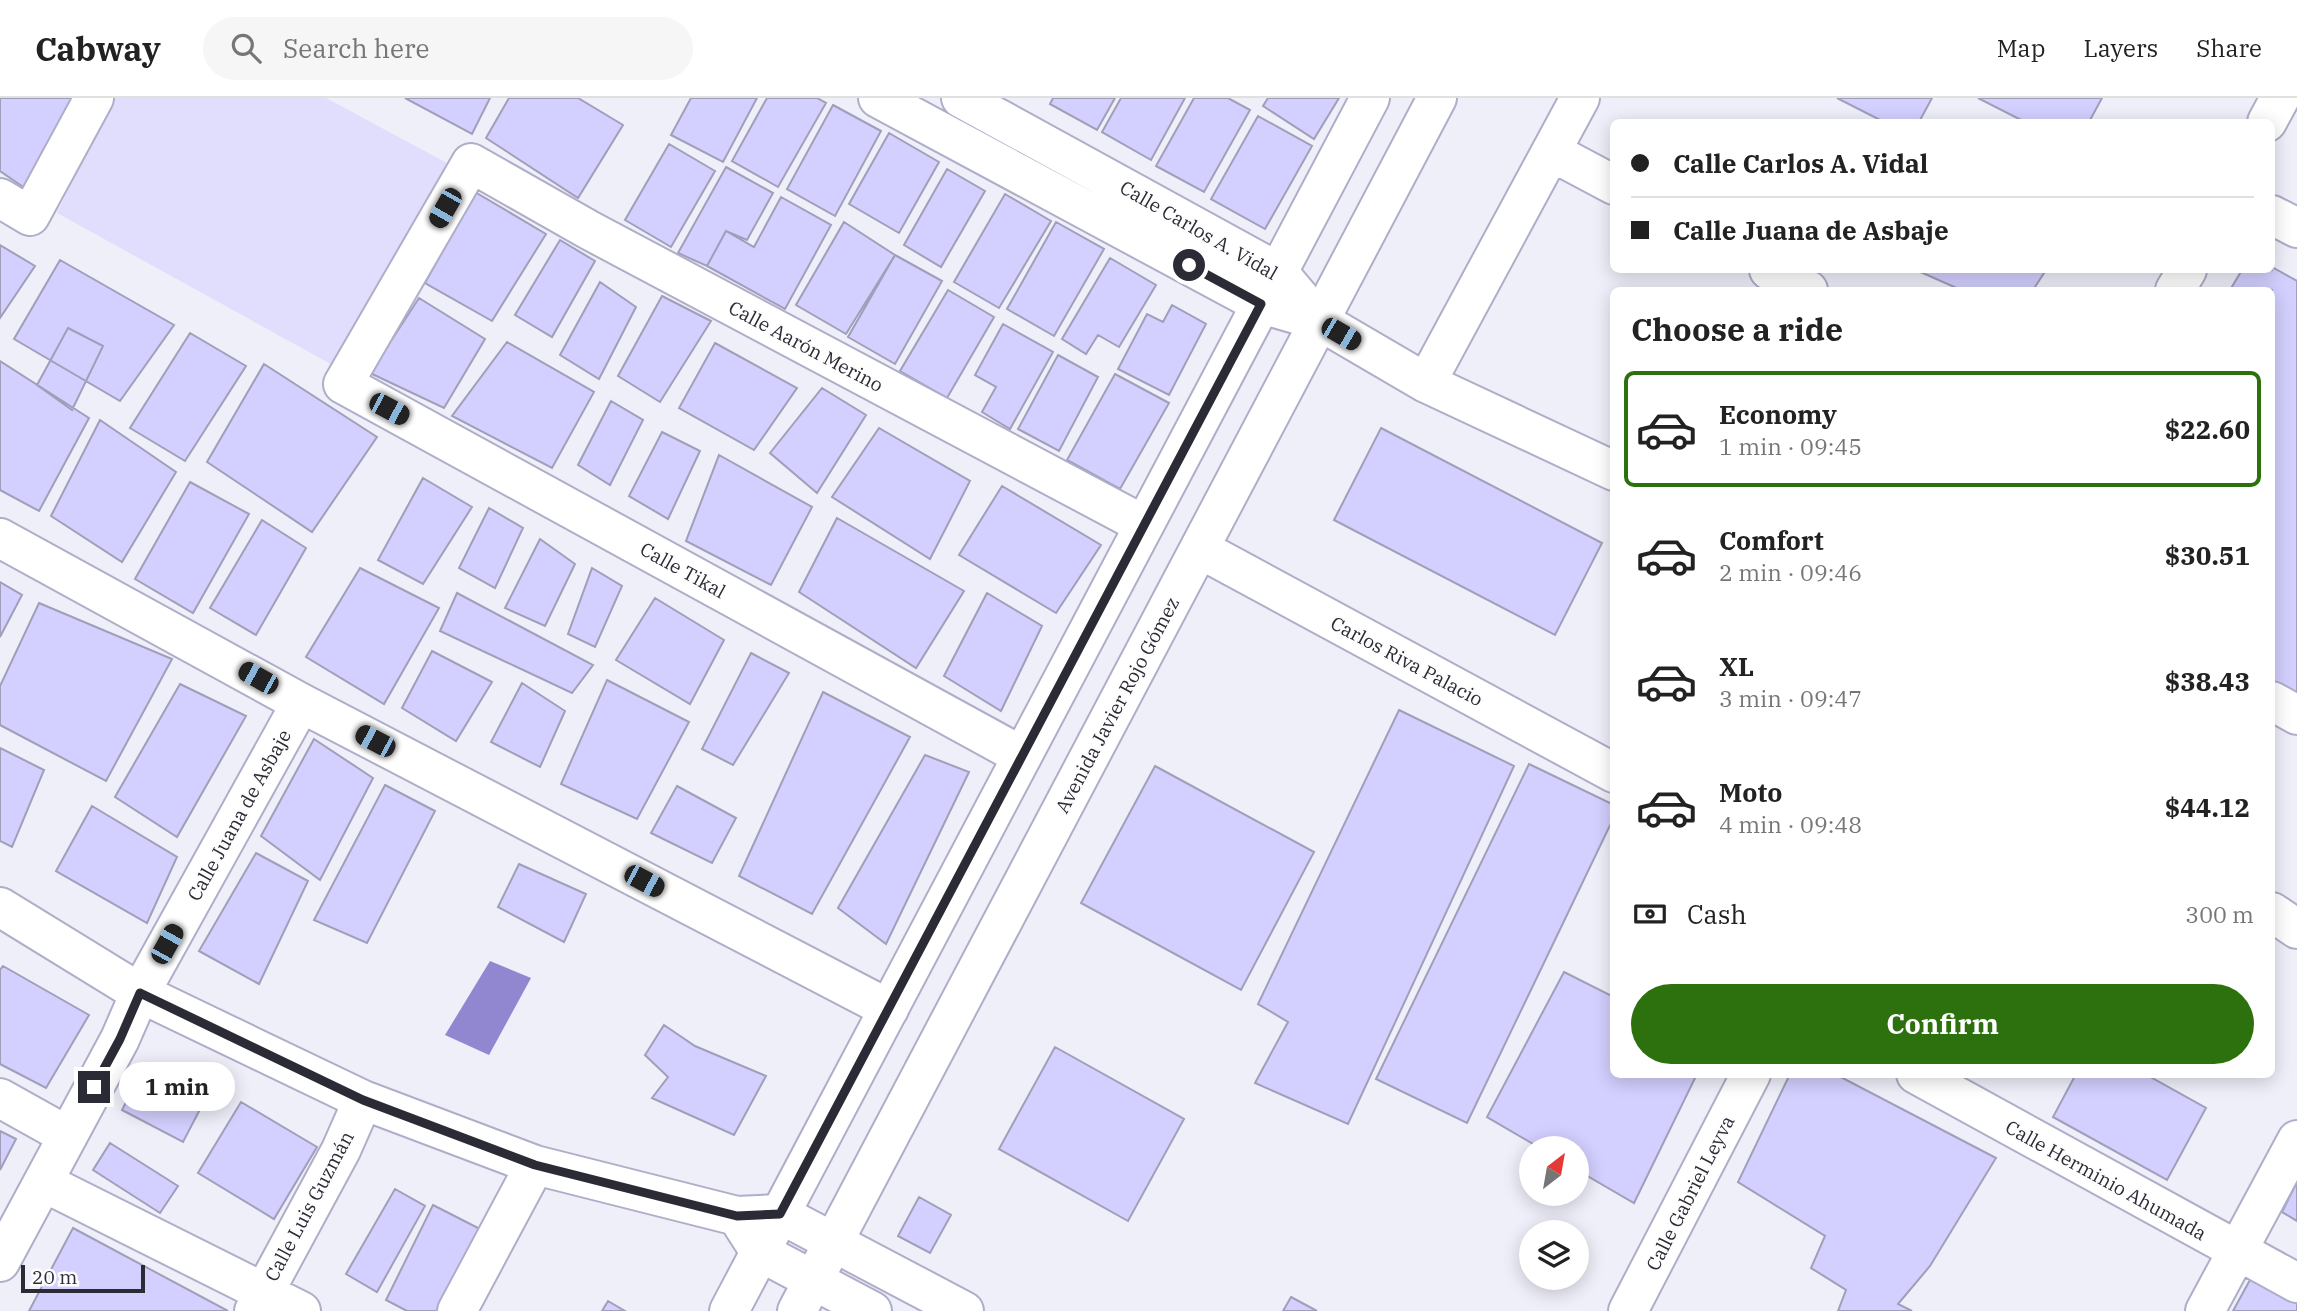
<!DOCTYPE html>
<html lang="en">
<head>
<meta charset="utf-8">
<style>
  :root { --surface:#fff; --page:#f6f6f6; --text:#222; --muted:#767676; --line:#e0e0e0; --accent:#2c710e }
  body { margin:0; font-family:"IBM Plex Serif",serif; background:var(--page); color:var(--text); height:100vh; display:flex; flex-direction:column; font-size:26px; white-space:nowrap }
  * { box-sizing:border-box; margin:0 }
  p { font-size:23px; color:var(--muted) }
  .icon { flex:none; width:38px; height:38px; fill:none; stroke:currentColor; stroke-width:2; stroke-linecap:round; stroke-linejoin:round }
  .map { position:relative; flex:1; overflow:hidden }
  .details { position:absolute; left:1610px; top:189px; width:665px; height:791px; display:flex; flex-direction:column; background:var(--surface); border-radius:10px; box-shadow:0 4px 18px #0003 }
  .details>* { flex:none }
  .guide { position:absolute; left:1610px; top:21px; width:665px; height:154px; border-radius:10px; box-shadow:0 4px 18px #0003; display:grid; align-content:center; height:154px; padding:0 21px; background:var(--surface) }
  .needle { width:46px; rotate:31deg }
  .fabs { position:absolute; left:1519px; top:1038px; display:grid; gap:14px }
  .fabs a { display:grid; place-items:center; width:70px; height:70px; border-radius:50%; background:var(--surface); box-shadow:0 4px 18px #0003; font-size:35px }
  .scale { position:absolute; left:21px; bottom:18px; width:124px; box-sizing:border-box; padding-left:7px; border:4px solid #2b2b35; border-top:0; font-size:19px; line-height:24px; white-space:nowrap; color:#2b2b35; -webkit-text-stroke:5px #fdfdfd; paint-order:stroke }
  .end { position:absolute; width:32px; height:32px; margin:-16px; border:9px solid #2b2b35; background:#fff; box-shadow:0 0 0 4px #fff }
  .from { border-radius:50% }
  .bubble { position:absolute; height:49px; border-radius:24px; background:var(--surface); box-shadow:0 4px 18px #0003; font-size:23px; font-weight:800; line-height:49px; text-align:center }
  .car { position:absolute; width:21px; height:42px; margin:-21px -10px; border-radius:9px; box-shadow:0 0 5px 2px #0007; background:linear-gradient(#222 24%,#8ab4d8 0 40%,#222 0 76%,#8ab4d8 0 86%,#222 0) }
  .guide b { display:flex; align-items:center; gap:24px; height:66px; font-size:26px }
  .guide b+b { border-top:2px solid var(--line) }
  .guide i { width:18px; height:18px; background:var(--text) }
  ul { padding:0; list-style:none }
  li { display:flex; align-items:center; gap:21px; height:116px; margin:0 14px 10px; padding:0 7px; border:4px solid transparent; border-radius:10px }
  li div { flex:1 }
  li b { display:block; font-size:26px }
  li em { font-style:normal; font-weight:800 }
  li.selected { border-color:var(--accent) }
  li>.icon { width:63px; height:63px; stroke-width:1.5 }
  h2 { padding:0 21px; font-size:32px; line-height:84px }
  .pay { display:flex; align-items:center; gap:18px; height:77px; padding:0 21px; font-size:26px }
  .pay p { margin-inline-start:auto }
  .cta { display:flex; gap:14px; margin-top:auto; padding:14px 21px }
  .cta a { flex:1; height:80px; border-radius:42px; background:var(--accent); color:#fff; font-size:28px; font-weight:800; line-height:80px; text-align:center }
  header { display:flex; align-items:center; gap:42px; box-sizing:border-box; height:98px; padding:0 35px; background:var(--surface); border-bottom:2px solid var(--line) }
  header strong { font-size:33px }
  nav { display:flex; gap:38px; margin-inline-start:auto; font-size:24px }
  .search { width:490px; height:63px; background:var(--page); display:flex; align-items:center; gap:18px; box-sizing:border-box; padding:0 24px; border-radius:38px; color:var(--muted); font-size:26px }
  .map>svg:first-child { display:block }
</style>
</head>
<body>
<header>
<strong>Cabway</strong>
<div class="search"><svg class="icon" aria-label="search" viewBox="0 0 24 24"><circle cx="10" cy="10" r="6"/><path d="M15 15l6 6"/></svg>Search here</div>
<nav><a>Map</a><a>Layers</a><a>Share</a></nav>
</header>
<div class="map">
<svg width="2297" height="1213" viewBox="0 0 2297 1213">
  <rect width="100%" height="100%" fill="#efeffa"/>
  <path fill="#e0defc" d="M 113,0 L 326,0 L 447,65 L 338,270 L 57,115 Z"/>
  <path fill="#9087d0" d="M 490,863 L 531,880 L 489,957 L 445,937 Z"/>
  <path fill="#d3cffe" stroke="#a09eb9" stroke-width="2" d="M 0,0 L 77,0 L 29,93 L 0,73 Z
    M 405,0 L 490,0 L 472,36 Z
    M 509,0 L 578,0 L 623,27 L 578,100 L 486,40 Z
    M 691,0 L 757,0 L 723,64 L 671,37 Z
    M 767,0 L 817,0 L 826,5 L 778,89 L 732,63 Z
    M 1053,0 L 1115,0 L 1097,32 L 1050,6 Z
    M 1121,0 L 1185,0 L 1151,62 L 1102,34 Z
    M 1194,0 L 1228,0 L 1250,12 L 1204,94 L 1156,68 Z
    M 1268,0 L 1339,0 L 1314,41 L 1263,8 Z
    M 1837,0 L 1932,0 L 1919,24 L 1884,24 Z
    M 1978,0 L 2102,0 L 2089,24 L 2025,24 Z
    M 833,7 L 881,33 L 835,118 L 787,91 Z
    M 1258,18 L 1312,48 L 1265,131 L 1211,101 Z
    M 889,35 L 939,64 L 899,135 L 849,106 Z
    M 669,46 L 715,73 L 671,149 L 625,122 Z
    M 726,69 L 773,95 L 747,142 L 726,133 L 707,168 L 678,155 Z
    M 947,71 L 985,93 L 941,169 L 904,147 Z
    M 475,94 L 546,136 L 492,223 L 425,185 Z
    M 1005,96 L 1051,123 L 999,210 L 954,184 Z
    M 781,99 L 831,127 L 785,211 L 707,168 L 726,133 L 754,149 Z
    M 844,124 L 895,157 L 846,236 L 796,207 Z
    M 1056,124 L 1104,151 L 1054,238 L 1007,211 Z
    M 560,142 L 595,163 L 552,239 L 515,217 Z
    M 0,147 L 35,168 L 0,220 Z
    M 895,157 L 942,183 L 895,266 L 848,239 Z
    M 1110,160 L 1156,187 L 1119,249 L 1098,237 L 1086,256 L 1062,241 Z
    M 60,162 L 174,227 L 120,303 L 14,241 Z
    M 2272,169 L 2297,183 L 2297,606 L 2272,592 L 2272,192 L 2230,192 L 2242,172 L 2272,172 Z
    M 1916,172 L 2046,172 L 2033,192 L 1961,192 Z
    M 600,184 L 636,209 L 599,281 L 560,257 Z
    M 948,192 L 994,219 L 947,300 L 900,273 Z
    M 662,198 L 711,223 L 660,304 L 618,278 Z
    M 419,200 L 485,241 L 444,310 L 370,275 Z
    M 1172,207 L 1206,226 L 1169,297 L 1118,271 L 1147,216 L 1163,224 Z
    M 1003,226 L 1053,254 L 1010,331 L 982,314 L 996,289 L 975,277 Z
    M 68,230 L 103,248 L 72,312 L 37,287 Z
    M 190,235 L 246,268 L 185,363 L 130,330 Z
    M 507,244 L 594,294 L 552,370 L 452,318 Z
    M 715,245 L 797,290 L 754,352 L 679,310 Z
    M 1058,257 L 1098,279 L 1059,353 L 1018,331 Z
    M 0,263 L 89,320 L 39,413 L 0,392 Z
    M 264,266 L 377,339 L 312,434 L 207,364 Z
    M 1115,276 L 1169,305 L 1120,391 L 1067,362 Z
    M 822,290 L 866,317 L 817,395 L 770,355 Z
    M 611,303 L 643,322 L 610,387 L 578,367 Z
    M 100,322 L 176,374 L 122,464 L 51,418 Z
    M 879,330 L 970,383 L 930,461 L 832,399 Z
    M 1381,330 L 1602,445 L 1555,537 L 1334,422 Z
    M 662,334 L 700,353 L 668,421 L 629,398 Z
    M 719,357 L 812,409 L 771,487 L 686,443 Z
    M 423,380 L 472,409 L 423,486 L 378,462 Z
    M 190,384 L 249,416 L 193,515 L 135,481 Z
    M 1002,388 L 1101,447 L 1056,515 L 959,457 Z
    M 489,410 L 523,430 L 495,490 L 459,470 Z
    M 837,420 L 964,493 L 916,570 L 799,494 Z
    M 262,422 L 306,450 L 256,537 L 210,510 Z
    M 540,441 L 575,466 L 545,528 L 505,510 Z
    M 360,470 L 439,510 L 384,606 L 306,559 Z
    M 592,470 L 622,488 L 595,549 L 568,536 Z
    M 0,484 L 22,497 L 0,539 Z
    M 457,495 L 593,567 L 572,595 L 440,533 Z
    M 987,495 L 1042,528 L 1001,613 L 944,578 Z
    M 655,500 L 724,542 L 690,606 L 616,562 Z
    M 39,505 L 172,561 L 106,683 L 0,627 L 0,588 Z
    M 432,553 L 492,584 L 456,643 L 402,610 Z
    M 751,555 L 789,575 L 733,667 L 702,651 Z
    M 607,582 L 689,624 L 637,721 L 561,686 Z
    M 522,585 L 565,613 L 540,669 L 491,644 Z
    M 180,586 L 246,618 L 177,739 L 115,699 Z
    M 823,594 L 910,639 L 812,816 L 739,778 Z
    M 1399,612 L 1514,668 L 1348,1026 L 1255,985 L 1288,924 L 1258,906 Z
    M 314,641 L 373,680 L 320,782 L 261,738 Z
    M 0,650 L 44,672 L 12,749 L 0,743 Z
    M 925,657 L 969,674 L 886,846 L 838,810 Z
    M 1529,666 L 1614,707 L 1614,719 L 1467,1025 L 1376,981 Z
    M 1155,668 L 1314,754 L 1241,892 L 1081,805 Z
    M 385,687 L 435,713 L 367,845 L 314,822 Z
    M 677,688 L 736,720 L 712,765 L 651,735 Z
    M 92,708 L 177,759 L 147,825 L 56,773 Z
    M 256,755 L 308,783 L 259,886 L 199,853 Z
    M 519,766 L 586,796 L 564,844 L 498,809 Z
    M 3,868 L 89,917 L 46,990 L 0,966 L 0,872 Z
    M 1564,874 L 1614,899 L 1614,976 L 1697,976 L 1634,1105 L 1577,1072 L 1577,1050 L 1540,1050 L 1487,1019 Z
    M 664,927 L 695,948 L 766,978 L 734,1037 L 652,1000 L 668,979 L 645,957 Z
    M 1055,949 L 1184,1021 L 1128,1123 L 999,1051 Z
    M 146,965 L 208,996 L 183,1044 L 122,1012 Z
    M 1790,976 L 1835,976 L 1996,1060 L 1930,1168 L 1898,1206 L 1912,1213 L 1838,1213 L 1846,1192 L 1811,1170 L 1825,1138 L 1738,1084 Z
    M 2076,976 L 2145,976 L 2206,1010 L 2167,1082 L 2053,1019 Z
    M 241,1004 L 317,1049 L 274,1121 L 198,1075 Z
    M 0,1033 L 16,1041 L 0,1072 Z
    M 110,1045 L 178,1088 L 160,1115 L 93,1072 Z
    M 2297,1084 L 2297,1123 L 2282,1114 Z
    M 395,1091 L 425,1108 L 377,1194 L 346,1176 Z
    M 919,1099 L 951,1117 L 930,1155 L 898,1138 Z
    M 433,1107 L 482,1132 L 442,1213 L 407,1213 L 386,1202 Z
    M 73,1130 L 228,1213 L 29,1213 Z
    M 2257,1169 L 2297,1193 L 2297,1213 L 2233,1213 Z
    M 1291,1199 L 1317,1213 L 1283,1213 Z
    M 608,1203 L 625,1213 L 602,1213 Z"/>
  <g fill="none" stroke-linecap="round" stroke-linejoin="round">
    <g stroke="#afaec9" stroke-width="42">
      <path id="minor" d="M 878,0 L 1261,206 L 1320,223 L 1426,285 L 1614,373
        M 961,0 L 1278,174 L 1300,200
        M 2267,24 L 2280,0
        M 1552,54 L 1614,87
        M 0,100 L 30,118 L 94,0
        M 2272,117 L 2297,130
        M 1769,172 L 1808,192
        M 2175,192 L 2187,172
        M 1426,285 L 1580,0
        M 0,440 L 301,605 L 889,911
        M 1200,451 L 1614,675
        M 2272,603 L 2297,617
        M 1022,658 L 343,286 L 471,65 L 589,132 L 1144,427
        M 0,809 L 140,895 L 363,1002 L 535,1067 L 737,1118 L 780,1116 L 964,1213
        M 2272,814 L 2297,831
        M 1916,976 L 2297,1185
        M 0,1000 L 68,1038
        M 43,1084 L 301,1213
        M 742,1126 L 760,1154 L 872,1213
        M 0,1164 L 120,941 L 140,895 L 301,605
        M 254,1213 L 341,1052 L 363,1002
        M 457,1213 L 535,1067
        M 1628,1213 L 1751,976
        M 2205,1213 L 2297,1042"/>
    </g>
    <g stroke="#afaec9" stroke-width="42">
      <path id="major" d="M 729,1213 L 1370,0
        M 797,1213 L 1437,0"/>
    </g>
    <use href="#minor" stroke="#fff" stroke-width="38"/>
    <use href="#major" stroke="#fff" stroke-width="38"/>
  </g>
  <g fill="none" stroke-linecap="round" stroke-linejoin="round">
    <path stroke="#2b2b35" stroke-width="9" d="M 94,989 L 120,941 L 140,895 L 363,1002 L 535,1067 L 737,1118 L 780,1116 L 1261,206 L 1189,167"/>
  </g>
  <g text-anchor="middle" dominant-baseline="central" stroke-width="5" stroke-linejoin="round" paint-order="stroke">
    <g font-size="19" fill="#2b2b35" stroke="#fdfdfd">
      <text transform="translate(1199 132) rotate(30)">Calle Carlos A. Vidal</text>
      <text transform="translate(806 248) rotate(28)">Calle Aarón Merino</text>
      <text transform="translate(683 472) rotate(29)">Calle Tikal</text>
      <text transform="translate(1407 563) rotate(28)">Carlos Riva Palacio</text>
      <text transform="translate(1117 607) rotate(-62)">Avenida Javier Rojo Gómez</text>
      <text transform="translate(239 717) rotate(-61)">Calle Juana de Asbaje</text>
      <text transform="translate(2106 1082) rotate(29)">Calle Herminio Ahumada</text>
      <text transform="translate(1690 1095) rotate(-63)">Calle Gabriel Leyva</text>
      <text transform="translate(309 1108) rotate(-62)">Calle Luis Guzmán</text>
    </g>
  </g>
</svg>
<div class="fabs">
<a><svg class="needle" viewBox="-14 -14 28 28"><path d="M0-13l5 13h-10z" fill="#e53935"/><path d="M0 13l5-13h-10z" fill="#767676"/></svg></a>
<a><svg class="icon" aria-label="layers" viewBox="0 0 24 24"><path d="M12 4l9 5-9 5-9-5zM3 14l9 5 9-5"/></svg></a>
</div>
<div class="scale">20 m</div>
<i class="end from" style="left:1189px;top:167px"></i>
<i class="end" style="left:94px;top:989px"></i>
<div class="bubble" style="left:119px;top:964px;width:116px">1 min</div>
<i class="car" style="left:445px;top:110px;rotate:210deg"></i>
<i class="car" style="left:1341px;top:236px;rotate:120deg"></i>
<i class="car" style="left:389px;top:311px;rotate:118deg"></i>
<i class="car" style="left:258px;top:580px;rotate:299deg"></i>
<i class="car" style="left:375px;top:643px;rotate:298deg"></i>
<i class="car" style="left:644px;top:783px;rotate:118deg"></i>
<i class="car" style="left:167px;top:846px;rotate:29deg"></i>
<div class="guide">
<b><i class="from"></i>Calle Carlos A. Vidal</b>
<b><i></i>Calle Juana de Asbaje</b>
</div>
<section class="details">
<h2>Choose a ride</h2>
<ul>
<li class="selected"><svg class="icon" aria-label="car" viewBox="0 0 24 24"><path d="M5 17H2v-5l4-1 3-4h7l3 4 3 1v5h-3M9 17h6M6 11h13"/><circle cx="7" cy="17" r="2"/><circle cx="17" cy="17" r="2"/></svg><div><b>Economy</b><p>1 min · 09:45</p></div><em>$22.60</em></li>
<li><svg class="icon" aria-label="car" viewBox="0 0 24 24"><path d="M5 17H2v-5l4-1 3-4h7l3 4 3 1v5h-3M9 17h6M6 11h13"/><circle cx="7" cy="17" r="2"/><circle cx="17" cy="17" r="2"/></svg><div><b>Comfort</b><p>2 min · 09:46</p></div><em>$30.51</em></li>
<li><svg class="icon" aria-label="car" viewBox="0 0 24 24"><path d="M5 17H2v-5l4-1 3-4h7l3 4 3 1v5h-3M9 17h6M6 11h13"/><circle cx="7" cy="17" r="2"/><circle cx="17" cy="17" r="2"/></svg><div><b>XL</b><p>3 min · 09:47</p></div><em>$38.43</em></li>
<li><svg class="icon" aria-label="car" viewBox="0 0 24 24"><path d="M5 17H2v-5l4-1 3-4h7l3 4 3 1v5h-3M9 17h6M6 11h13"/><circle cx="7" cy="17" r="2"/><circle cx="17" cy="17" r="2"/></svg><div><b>Moto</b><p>4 min · 09:48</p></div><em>$44.12</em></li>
</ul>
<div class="pay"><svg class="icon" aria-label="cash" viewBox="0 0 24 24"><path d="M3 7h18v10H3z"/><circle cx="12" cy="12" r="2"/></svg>Cash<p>300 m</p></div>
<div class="cta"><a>Confirm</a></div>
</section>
</div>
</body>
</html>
